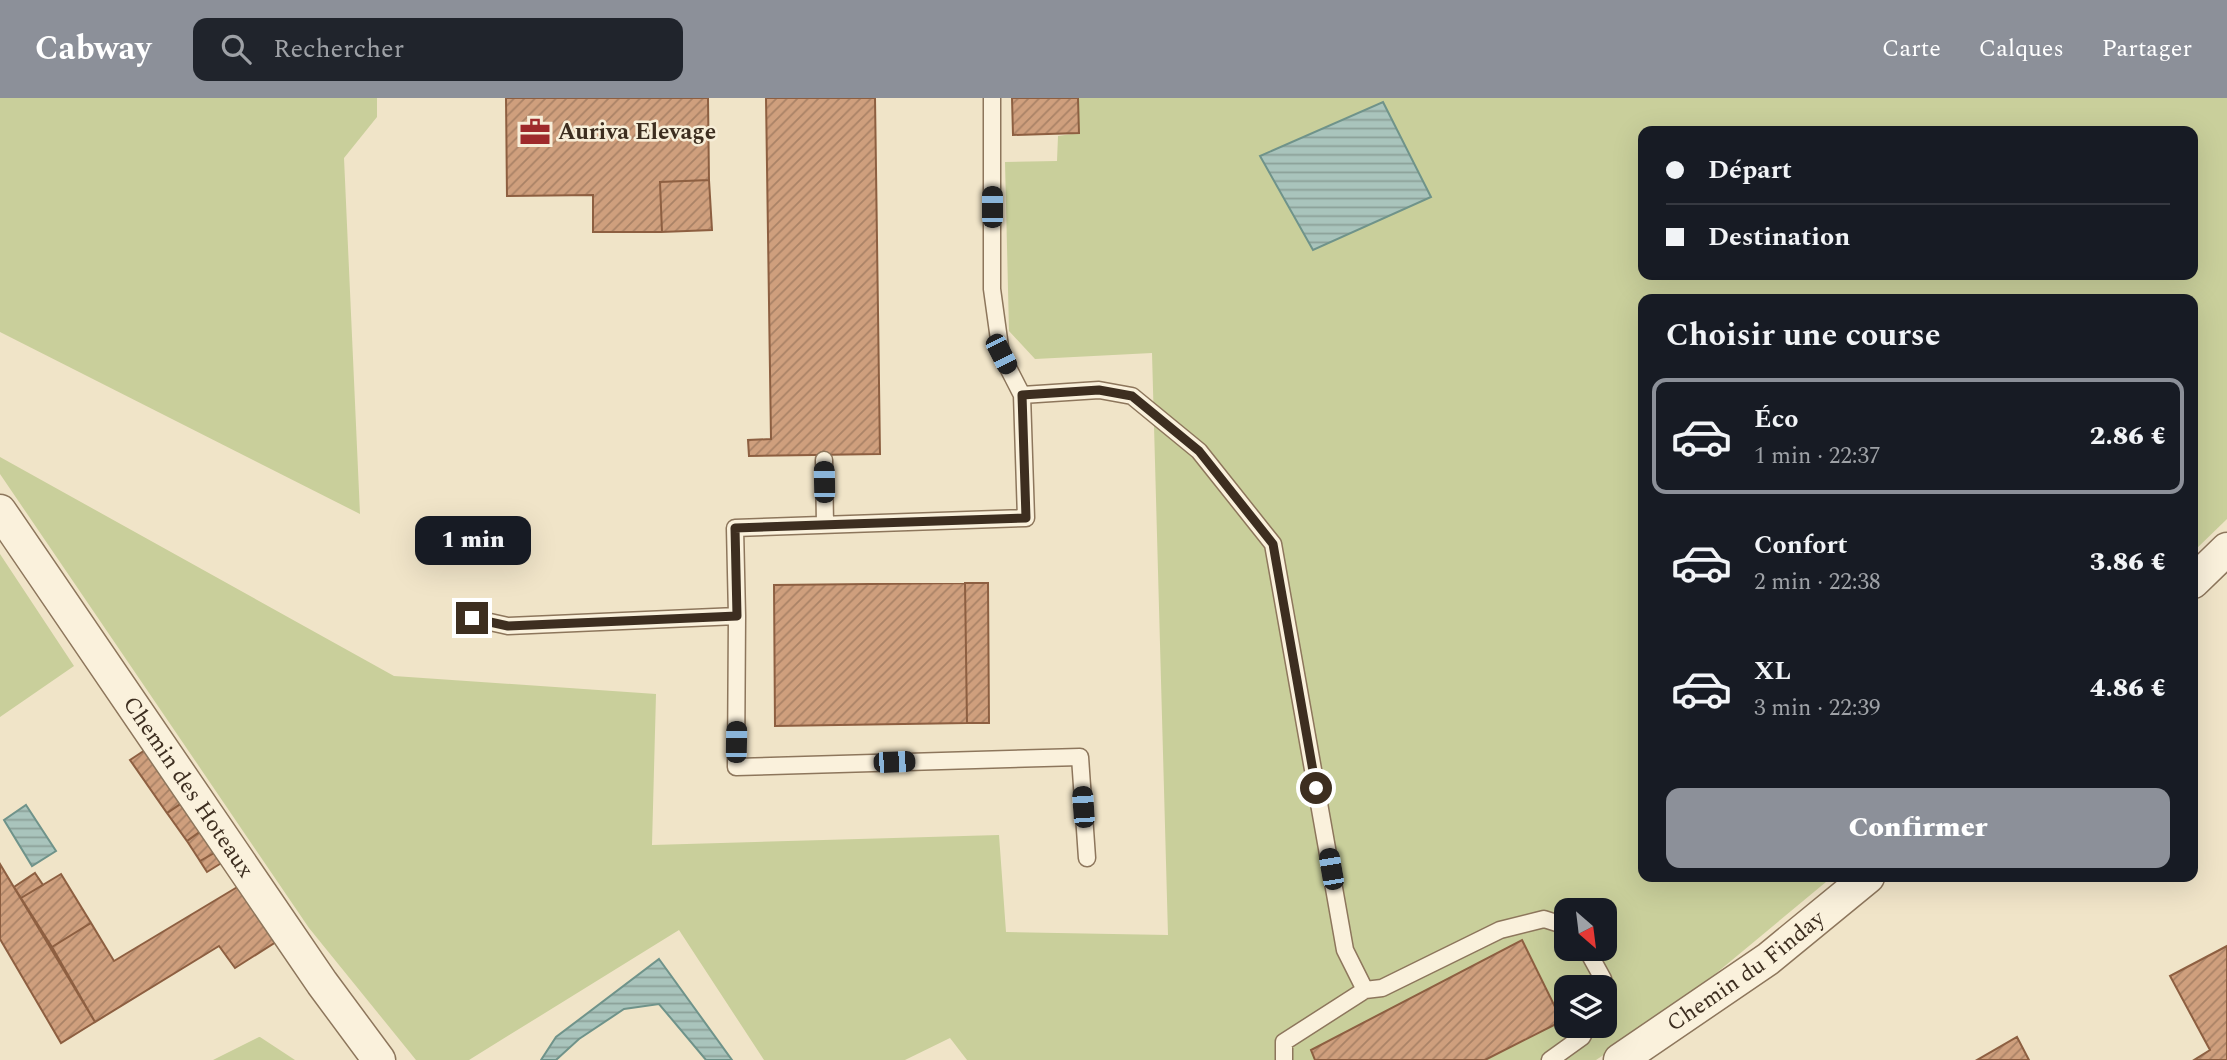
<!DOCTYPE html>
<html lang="fr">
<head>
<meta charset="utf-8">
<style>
  :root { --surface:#171b24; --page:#20242c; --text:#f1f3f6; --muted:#9ea1a6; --line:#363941; --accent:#8c9099 }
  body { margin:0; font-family:Spectral,serif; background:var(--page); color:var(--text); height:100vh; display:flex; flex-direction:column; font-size:26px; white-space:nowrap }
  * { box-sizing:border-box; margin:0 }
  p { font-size:23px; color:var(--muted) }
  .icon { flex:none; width:38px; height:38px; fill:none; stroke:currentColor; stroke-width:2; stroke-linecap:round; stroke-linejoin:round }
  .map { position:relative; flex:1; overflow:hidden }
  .panel { position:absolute; left:1638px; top:196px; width:560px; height:588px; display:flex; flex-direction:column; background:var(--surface); border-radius:14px; box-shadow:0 7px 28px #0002 }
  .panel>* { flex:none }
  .banner { position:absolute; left:1638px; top:28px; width:560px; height:154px; border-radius:14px; box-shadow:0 7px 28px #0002; display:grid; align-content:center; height:154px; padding:0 28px; background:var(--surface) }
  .needle { width:46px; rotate:152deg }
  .tools { position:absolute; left:1554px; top:800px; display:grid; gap:14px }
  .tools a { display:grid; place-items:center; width:63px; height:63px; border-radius:14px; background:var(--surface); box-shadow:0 7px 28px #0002; font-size:35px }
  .end { position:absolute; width:32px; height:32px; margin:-16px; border:9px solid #3d2e20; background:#fff; box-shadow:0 0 0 4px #fff }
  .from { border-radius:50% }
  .bubble { position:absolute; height:49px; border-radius:14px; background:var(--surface); box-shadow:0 7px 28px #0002; font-size:23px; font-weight:800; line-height:49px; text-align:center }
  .car { position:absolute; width:21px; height:42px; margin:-21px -10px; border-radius:9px; box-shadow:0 0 5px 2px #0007; background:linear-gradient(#222 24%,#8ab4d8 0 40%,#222 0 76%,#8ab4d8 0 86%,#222 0) }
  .banner b { display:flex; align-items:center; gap:24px; height:66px; font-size:26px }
  .banner b+b { border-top:2px solid var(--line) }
  .banner i { width:18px; height:18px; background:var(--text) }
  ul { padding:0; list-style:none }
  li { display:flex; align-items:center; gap:21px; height:116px; margin:0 14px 10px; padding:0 14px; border:4px solid transparent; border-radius:14px }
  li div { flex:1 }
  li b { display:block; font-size:26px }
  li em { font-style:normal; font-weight:800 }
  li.current { border-color:var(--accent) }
  li>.icon { width:63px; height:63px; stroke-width:1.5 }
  h2 { padding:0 28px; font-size:32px; line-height:84px }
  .button { display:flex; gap:14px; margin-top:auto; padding:14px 28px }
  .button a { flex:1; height:80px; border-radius:14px; background:var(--accent); color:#fff; font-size:28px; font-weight:800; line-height:80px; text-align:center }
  header { display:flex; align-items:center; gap:42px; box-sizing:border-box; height:98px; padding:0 35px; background:var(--accent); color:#fff }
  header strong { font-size:33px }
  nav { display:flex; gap:38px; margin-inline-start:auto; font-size:24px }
  .search { width:490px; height:63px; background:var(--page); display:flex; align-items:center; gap:18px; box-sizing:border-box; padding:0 24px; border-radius:14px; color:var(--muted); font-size:26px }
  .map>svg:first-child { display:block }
</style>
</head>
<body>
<header>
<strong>Cabway</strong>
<div class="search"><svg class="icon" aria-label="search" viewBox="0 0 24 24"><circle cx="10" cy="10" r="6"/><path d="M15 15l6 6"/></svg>Rechercher</div>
<nav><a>Carte</a><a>Calques</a><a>Partager</a></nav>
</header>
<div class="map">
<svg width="2227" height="962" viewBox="0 0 2227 962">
  <defs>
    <pattern id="water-rules" width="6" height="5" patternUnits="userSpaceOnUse" patternTransform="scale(1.75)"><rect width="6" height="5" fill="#a9c4bc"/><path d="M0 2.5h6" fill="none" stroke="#8ba098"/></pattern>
    <pattern id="building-hatch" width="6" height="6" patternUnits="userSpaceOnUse" patternTransform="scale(1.75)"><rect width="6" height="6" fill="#cf9f7d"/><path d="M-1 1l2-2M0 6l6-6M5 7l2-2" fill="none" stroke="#a98266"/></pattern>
  </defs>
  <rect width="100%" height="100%" fill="#f0e4c8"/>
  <path fill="#c9cf9b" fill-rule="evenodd" d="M 0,0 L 377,0 L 377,19 L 344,60 L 360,416 L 0,234 Z
    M 1078,0 L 2227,0 L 2227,421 L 2193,454 L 2193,201 L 1643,201 L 1643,779 L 1832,779 L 1673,911 L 1596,962 L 967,962 L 950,940 L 905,962 L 764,962 L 679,832 L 469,962 L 416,962 L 309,830 L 0,376 L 0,359 L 394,578 L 656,596 L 652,747 L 999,737 L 1006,834 L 1168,837 L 1152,255 L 1035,261 L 1009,233 L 1005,64 L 1057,63 L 1058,38 L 1079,35 ZM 1643,33 L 2193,33 L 2193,177 L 1643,177 ZM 1566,812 L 1605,812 L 1605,850 L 1566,850 ZM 1566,889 L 1605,889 L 1605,928 L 1566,928 Z
    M 0,456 L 74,568 L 0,619 Z
    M 260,939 L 295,962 L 213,962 L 259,939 Z"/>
  <path fill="url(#water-rules)" stroke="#6f938a" stroke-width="2" d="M 1383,4 L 1431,99 L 1313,152 L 1260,58 Z
    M 26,707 L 56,753 L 32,768 L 4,722 Z
    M 659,861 L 732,962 L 706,962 L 659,906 L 624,911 L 579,941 L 556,962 L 541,962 L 556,939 Z"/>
  <path fill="url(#building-hatch)" stroke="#8d5f41" stroke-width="2" d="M 506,0 L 708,0 L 709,82 L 660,84 L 662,134 L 593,134 L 593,97 L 507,98 Z
    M 766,0 L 875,0 L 880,356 L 749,358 L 748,342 L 771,341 Z
    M 1012,0 L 1078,0 L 1079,35 L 1013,37 Z
    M 709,82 L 712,132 L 662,134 L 660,84 Z
    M 965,485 L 967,625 L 775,628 L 774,487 Z
    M 965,485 L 988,485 L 989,625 L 967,625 Z
    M 145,652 L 182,705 L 167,715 L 130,662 Z
    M 182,705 L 201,733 L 187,743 L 167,715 Z
    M 201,733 L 216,754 L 200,763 L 187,743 Z
    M 216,754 L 223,764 L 207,774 L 200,763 Z
    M 0,766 L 95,924 L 61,945 L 0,841 Z
    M 35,775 L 43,787 L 21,800 L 14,789 Z
    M 61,776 L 91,825 L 52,849 L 21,800 Z
    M 239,788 L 276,844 L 235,870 L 219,848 L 95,924 L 52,849 L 91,825 L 114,863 Z
    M 1522,842 L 1562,923 L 1485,962 L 1315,962 L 1311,952 Z
    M 2227,848 L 2227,962 L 2194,962 L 2210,952 L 2170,878 Z
    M 2017,939 L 2029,962 L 1977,962 Z"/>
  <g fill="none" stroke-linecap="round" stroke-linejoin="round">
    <g stroke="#8d765c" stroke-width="19">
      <path id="service" d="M 992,0 L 992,191 L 1001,256 L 1022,297 L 1099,292 L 1132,298 L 1199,353 L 1273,446 L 1345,852 L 1365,892 L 1382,890 L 1500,832 L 1544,821 L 1566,828
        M 824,362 L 825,427
        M 737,518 L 735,430 L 1026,420 L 1022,297
        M 472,520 L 508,528 L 737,518 L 736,669 L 1080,659 L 1087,760
        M 1586,850 L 1603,881 L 1600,889
        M 1284,962 L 1284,944 L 1365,892
        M 1550,962 L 1582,939 L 1588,928"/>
    </g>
    <g stroke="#8d765c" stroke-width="35">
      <g id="minor">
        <path id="s1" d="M 0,413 L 322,885 L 379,962"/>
        <path d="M 2193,484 L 2227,451"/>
        <path id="s2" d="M 1620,962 L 1768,861 L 1868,779"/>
      </g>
    </g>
    <use href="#service" stroke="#faf1dc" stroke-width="16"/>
    <use href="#minor" stroke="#faf1dc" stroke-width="32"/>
  </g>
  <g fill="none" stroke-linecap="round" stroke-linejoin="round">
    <path stroke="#3d2e20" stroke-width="9" d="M 472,520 L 508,528 L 737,518 L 735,430 L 1026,420 L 1022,297 L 1099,292 L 1132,298 L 1199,353 L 1273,446 L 1316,690"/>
  </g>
  <defs>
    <g id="office-bare" transform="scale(2.415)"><path d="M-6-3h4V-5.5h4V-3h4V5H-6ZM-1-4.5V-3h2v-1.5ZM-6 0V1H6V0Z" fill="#9e2a2b" stroke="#f7eed8" stroke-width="2.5" paint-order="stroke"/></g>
  </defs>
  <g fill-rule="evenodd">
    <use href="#office-bare" x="535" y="34"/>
  </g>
  <g text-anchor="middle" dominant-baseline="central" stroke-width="5" stroke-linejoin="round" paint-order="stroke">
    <g font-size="23" font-weight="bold" fill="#3d2e20" stroke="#f7eed8" text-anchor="start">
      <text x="558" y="34">Auriva Elevage</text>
    </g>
    <g font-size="23" fill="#3d2e20" stroke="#f7eed8">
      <text stroke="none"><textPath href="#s1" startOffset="334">Chemin des Hoteaux</textPath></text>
      <text stroke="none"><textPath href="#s2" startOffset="154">Chemin du Finday</textPath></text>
    </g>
  </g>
</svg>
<div class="tools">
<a><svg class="needle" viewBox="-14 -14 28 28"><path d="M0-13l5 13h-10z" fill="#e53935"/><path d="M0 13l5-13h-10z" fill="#9ea1a6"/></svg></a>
<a><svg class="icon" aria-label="layers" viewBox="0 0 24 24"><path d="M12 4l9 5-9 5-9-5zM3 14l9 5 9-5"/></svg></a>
</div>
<i class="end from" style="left:1316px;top:690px"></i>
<i class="end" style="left:472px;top:520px"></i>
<div class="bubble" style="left:415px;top:418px;width:116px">1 min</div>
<i class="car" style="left:992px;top:109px;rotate:0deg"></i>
<i class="car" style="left:1001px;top:256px;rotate:153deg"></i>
<i class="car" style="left:824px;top:384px;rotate:359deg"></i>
<i class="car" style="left:736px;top:644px;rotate:1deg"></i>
<i class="car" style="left:894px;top:664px;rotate:88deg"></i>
<i class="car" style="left:1083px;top:709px;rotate:356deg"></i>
<i class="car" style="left:1331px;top:771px;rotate:350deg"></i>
<div class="banner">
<b><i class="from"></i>Départ</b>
<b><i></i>Destination</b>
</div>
<section class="panel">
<h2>Choisir une course</h2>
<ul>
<li class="current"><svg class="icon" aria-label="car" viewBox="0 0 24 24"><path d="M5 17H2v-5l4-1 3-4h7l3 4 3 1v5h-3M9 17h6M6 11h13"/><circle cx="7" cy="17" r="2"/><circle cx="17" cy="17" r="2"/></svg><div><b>Éco</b><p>1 min · 22:37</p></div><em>2.86 €</em></li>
<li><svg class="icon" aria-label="car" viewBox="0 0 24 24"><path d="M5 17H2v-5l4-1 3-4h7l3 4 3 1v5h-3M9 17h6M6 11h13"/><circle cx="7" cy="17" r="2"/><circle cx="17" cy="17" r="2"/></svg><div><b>Confort</b><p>2 min · 22:38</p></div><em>3.86 €</em></li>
<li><svg class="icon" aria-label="car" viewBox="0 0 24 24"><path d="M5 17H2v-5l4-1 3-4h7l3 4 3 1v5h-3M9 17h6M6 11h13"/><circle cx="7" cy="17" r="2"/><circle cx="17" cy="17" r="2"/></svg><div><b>XL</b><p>3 min · 22:39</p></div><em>4.86 €</em></li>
</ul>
<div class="button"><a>Confirmer</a></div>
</section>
</div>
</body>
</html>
